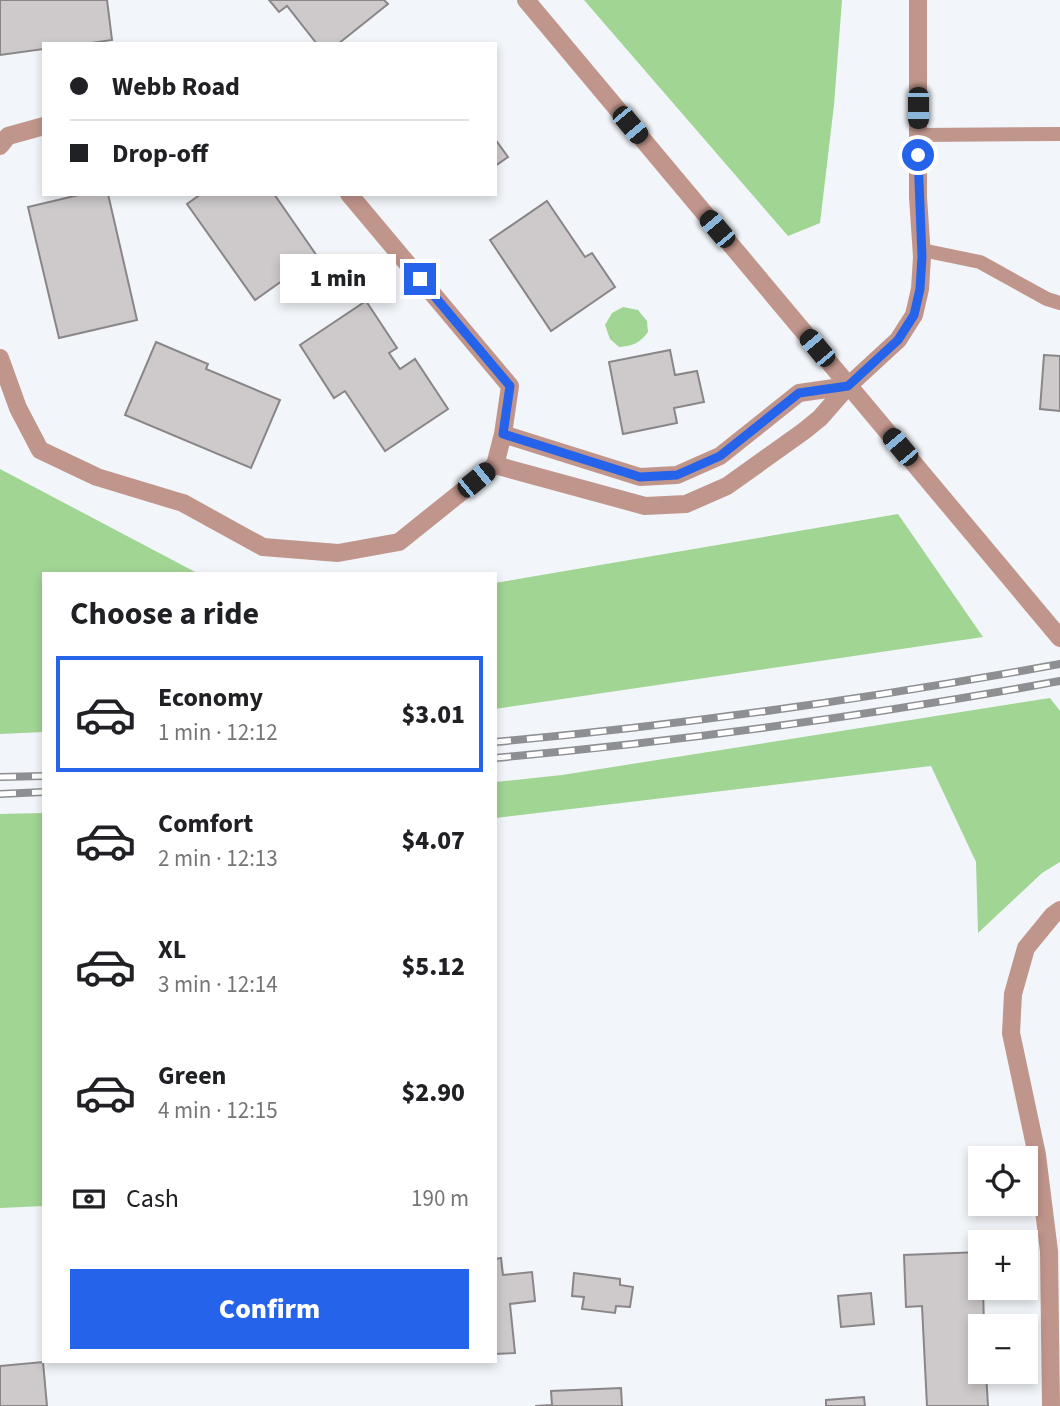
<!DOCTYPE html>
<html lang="en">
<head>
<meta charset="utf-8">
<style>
  :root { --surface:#fff; --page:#f6f6f6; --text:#202124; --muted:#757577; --line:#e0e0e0; --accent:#2563eb }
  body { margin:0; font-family:"Source Sans 3",sans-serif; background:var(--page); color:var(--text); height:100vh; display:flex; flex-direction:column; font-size:26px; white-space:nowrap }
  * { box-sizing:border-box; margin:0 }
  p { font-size:23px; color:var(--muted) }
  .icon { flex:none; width:38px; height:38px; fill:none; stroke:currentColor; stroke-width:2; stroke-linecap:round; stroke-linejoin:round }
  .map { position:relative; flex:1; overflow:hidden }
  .details { position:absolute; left:42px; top:572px; width:455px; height:791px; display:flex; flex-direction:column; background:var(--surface); border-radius:0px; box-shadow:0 4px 10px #0003 }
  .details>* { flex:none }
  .top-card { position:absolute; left:42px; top:42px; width:455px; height:154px; border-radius:0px; box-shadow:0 4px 10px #0003; display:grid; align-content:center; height:154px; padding:0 28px; background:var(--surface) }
  .fabs { position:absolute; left:968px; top:1146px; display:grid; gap:14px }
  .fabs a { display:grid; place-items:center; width:70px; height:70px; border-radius:0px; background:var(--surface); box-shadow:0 4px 10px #0003; font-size:35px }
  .end { position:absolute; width:32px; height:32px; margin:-16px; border:9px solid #2563eb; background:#fff; box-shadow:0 0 0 4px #fff }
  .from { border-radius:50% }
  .bubble { position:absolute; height:49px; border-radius:0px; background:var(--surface); box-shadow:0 4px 10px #0003; font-size:23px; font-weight:800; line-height:49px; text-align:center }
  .car { position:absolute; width:21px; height:42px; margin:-21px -10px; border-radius:9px; box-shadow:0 0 5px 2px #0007; background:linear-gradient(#222 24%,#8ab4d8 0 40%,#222 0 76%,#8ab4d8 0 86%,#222 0) }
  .top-card b { display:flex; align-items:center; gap:24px; height:66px; font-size:26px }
  .top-card b+b { border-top:2px solid var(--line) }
  .top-card i { width:18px; height:18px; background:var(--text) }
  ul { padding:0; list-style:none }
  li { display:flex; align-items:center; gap:21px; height:116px; margin:0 14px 10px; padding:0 14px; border:4px solid transparent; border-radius:0px }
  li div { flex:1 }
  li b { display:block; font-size:26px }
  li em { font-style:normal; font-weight:800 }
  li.active { border-color:var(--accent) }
  li>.icon { width:63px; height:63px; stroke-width:1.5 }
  h2 { padding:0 28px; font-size:32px; line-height:84px }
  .pay { display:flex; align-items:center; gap:18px; height:77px; padding:0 28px; font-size:26px }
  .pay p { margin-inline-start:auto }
  .primary-button { display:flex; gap:14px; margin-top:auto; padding:14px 28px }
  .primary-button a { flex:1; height:80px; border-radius:0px; background:var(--accent); color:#fff; font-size:28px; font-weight:800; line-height:80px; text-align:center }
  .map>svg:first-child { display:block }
</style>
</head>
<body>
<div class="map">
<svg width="1060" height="1406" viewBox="0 0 1060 1406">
  <rect width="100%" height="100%" fill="#f2f5f9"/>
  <path fill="#a1d594" d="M 584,0 L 842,0 L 834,105 L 820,223 L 788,236 Z
    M 623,307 L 638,310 L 647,321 L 648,332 C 640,343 633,346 619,347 L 610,339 L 605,325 L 612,313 Z
    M 0,469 L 199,574 L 44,574 L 44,732 L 0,734 Z
    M 898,514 L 983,637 L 495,709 L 495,583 Z
    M 1050,698 L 1060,711 L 1060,862 L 1042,873 L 978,933 L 976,862 L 931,766 L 495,818 L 495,782 L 562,775 Z
    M 44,813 L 44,1206 L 0,1208 L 0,814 Z"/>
  <path fill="#cecacc" stroke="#8a8688" stroke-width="2" d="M 0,0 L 107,0 L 112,40 L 84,44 L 44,44 L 44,49 L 0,55 Z
    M 269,0 L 384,0 L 388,4 L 338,44 L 317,44 L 287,6 L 279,12 Z
    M 495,139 L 508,157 L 495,166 Z
    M 83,194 L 108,194 L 137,320 L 59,338 L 28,207 Z
    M 201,194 L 274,194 L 317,256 L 255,300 L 187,204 Z
    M 547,201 L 585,257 L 592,253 L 615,287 L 551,331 L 490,240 Z
    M 366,301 L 397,348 L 389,353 L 400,369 L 415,359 L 448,409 L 385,451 L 345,391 L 334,398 L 300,345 Z
    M 156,342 L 208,364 L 206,369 L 280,400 L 251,468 L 125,415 Z
    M 670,350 L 675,375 L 697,371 L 704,402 L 674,408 L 677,423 L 623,434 L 609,362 Z
    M 1044,355 L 1060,356 L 1060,411 L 1040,409 Z
    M 980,1252 L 980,1288 L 983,1288 L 984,1326 L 980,1326 L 980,1372 L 986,1372 L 988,1406 L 927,1406 L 922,1306 L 906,1307 L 904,1255 Z
    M 501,1258 L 503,1275 L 532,1272 L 535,1301 L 510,1304 L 515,1353 L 495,1354 L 495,1259 Z
    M 574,1273 L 620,1279 L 620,1285 L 633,1287 L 630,1307 L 616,1306 L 615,1313 L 582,1309 L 584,1297 L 572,1296 Z
    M 871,1293 L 874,1324 L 841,1327 L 838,1296 Z
    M 43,1362 L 47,1406 L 0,1406 L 0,1366 Z
    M 621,1388 L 622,1406 L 535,1406 L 552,1405 L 551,1391 Z
    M 864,1397 L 865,1406 L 826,1406 L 826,1400 Z"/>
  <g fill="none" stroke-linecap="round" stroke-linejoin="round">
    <path stroke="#c0958b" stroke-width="14" d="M 918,135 L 1060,134
      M 922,250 L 980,262 L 1047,299 L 1060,303"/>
    <path stroke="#c0958b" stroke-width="18" d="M 0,146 L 8,136 L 44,126
      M 0,358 L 18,408 L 40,450 L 97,477 L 183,503 L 263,547 L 338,553 L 399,542 L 495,465 L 503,434 L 510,386 L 349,194
      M 503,434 L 640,477 L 677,475 L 720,456 L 799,393 L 848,386
      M 495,465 L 645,506 L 686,504 L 727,486 L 804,431 L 820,418 L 848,386 L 898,340 L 914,315 L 920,289 L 922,257 L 918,197 L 918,0
      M 1051,1406 L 1049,1251 L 1037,1155 L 1011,1033 L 1013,994 L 1026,948 L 1053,915 L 1060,910"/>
    <path stroke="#c0958b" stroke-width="18" d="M 526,0 L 1060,638"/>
    <g stroke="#8d8f92" stroke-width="8">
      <path id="rail" d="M 495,742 C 684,725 873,698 1060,664
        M 495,758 C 684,741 873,715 1060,681
        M 0,777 L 44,776
        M 0,794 L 44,792"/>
    </g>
    <use href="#rail" stroke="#fff" stroke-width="5" stroke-dasharray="16" stroke-linecap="butt"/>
  </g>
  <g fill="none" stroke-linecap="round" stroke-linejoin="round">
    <path stroke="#2563eb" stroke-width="9" d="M 420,279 L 510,386 L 503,434 L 640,477 L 677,475 L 720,456 L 799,393 L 848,386 L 898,340 L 914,315 L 920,289 L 922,257 L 918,155"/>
  </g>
</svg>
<div class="fabs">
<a><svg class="icon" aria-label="locate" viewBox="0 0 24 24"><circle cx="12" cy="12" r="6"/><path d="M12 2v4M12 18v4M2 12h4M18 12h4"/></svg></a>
<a>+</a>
<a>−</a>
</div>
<i class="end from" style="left:918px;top:155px"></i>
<i class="end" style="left:420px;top:279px"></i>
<div class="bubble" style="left:280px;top:254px;width:116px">1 min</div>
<i class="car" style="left:918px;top:108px;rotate:180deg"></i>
<i class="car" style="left:630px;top:125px;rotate:140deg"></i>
<i class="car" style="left:717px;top:229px;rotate:320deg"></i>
<i class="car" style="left:817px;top:348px;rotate:320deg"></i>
<i class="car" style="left:900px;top:447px;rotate:320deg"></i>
<i class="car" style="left:476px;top:480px;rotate:51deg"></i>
<div class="top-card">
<b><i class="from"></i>Webb Road</b>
<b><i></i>Drop-off</b>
</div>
<section class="details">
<h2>Choose a ride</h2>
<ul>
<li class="active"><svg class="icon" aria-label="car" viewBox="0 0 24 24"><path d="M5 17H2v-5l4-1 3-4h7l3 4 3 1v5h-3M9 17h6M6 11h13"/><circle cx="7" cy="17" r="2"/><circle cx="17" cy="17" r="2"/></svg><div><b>Economy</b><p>1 min · 12:12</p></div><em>$3.01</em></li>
<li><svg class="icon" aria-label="car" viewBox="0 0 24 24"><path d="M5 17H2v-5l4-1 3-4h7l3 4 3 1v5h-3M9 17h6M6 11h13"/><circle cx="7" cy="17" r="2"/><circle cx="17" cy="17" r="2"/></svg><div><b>Comfort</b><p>2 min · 12:13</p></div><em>$4.07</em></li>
<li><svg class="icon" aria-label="car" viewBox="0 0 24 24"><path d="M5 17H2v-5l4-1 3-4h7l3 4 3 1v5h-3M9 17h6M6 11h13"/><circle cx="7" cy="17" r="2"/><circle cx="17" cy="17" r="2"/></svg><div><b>XL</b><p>3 min · 12:14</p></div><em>$5.12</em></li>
<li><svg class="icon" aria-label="car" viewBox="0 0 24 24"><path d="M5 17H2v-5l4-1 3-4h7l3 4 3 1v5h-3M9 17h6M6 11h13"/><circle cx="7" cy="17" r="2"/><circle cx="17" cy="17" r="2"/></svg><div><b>Green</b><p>4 min · 12:15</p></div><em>$2.90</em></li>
</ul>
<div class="pay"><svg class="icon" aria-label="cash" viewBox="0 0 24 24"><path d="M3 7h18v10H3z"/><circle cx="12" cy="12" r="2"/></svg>Cash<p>190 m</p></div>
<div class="primary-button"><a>Confirm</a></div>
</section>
</div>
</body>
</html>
